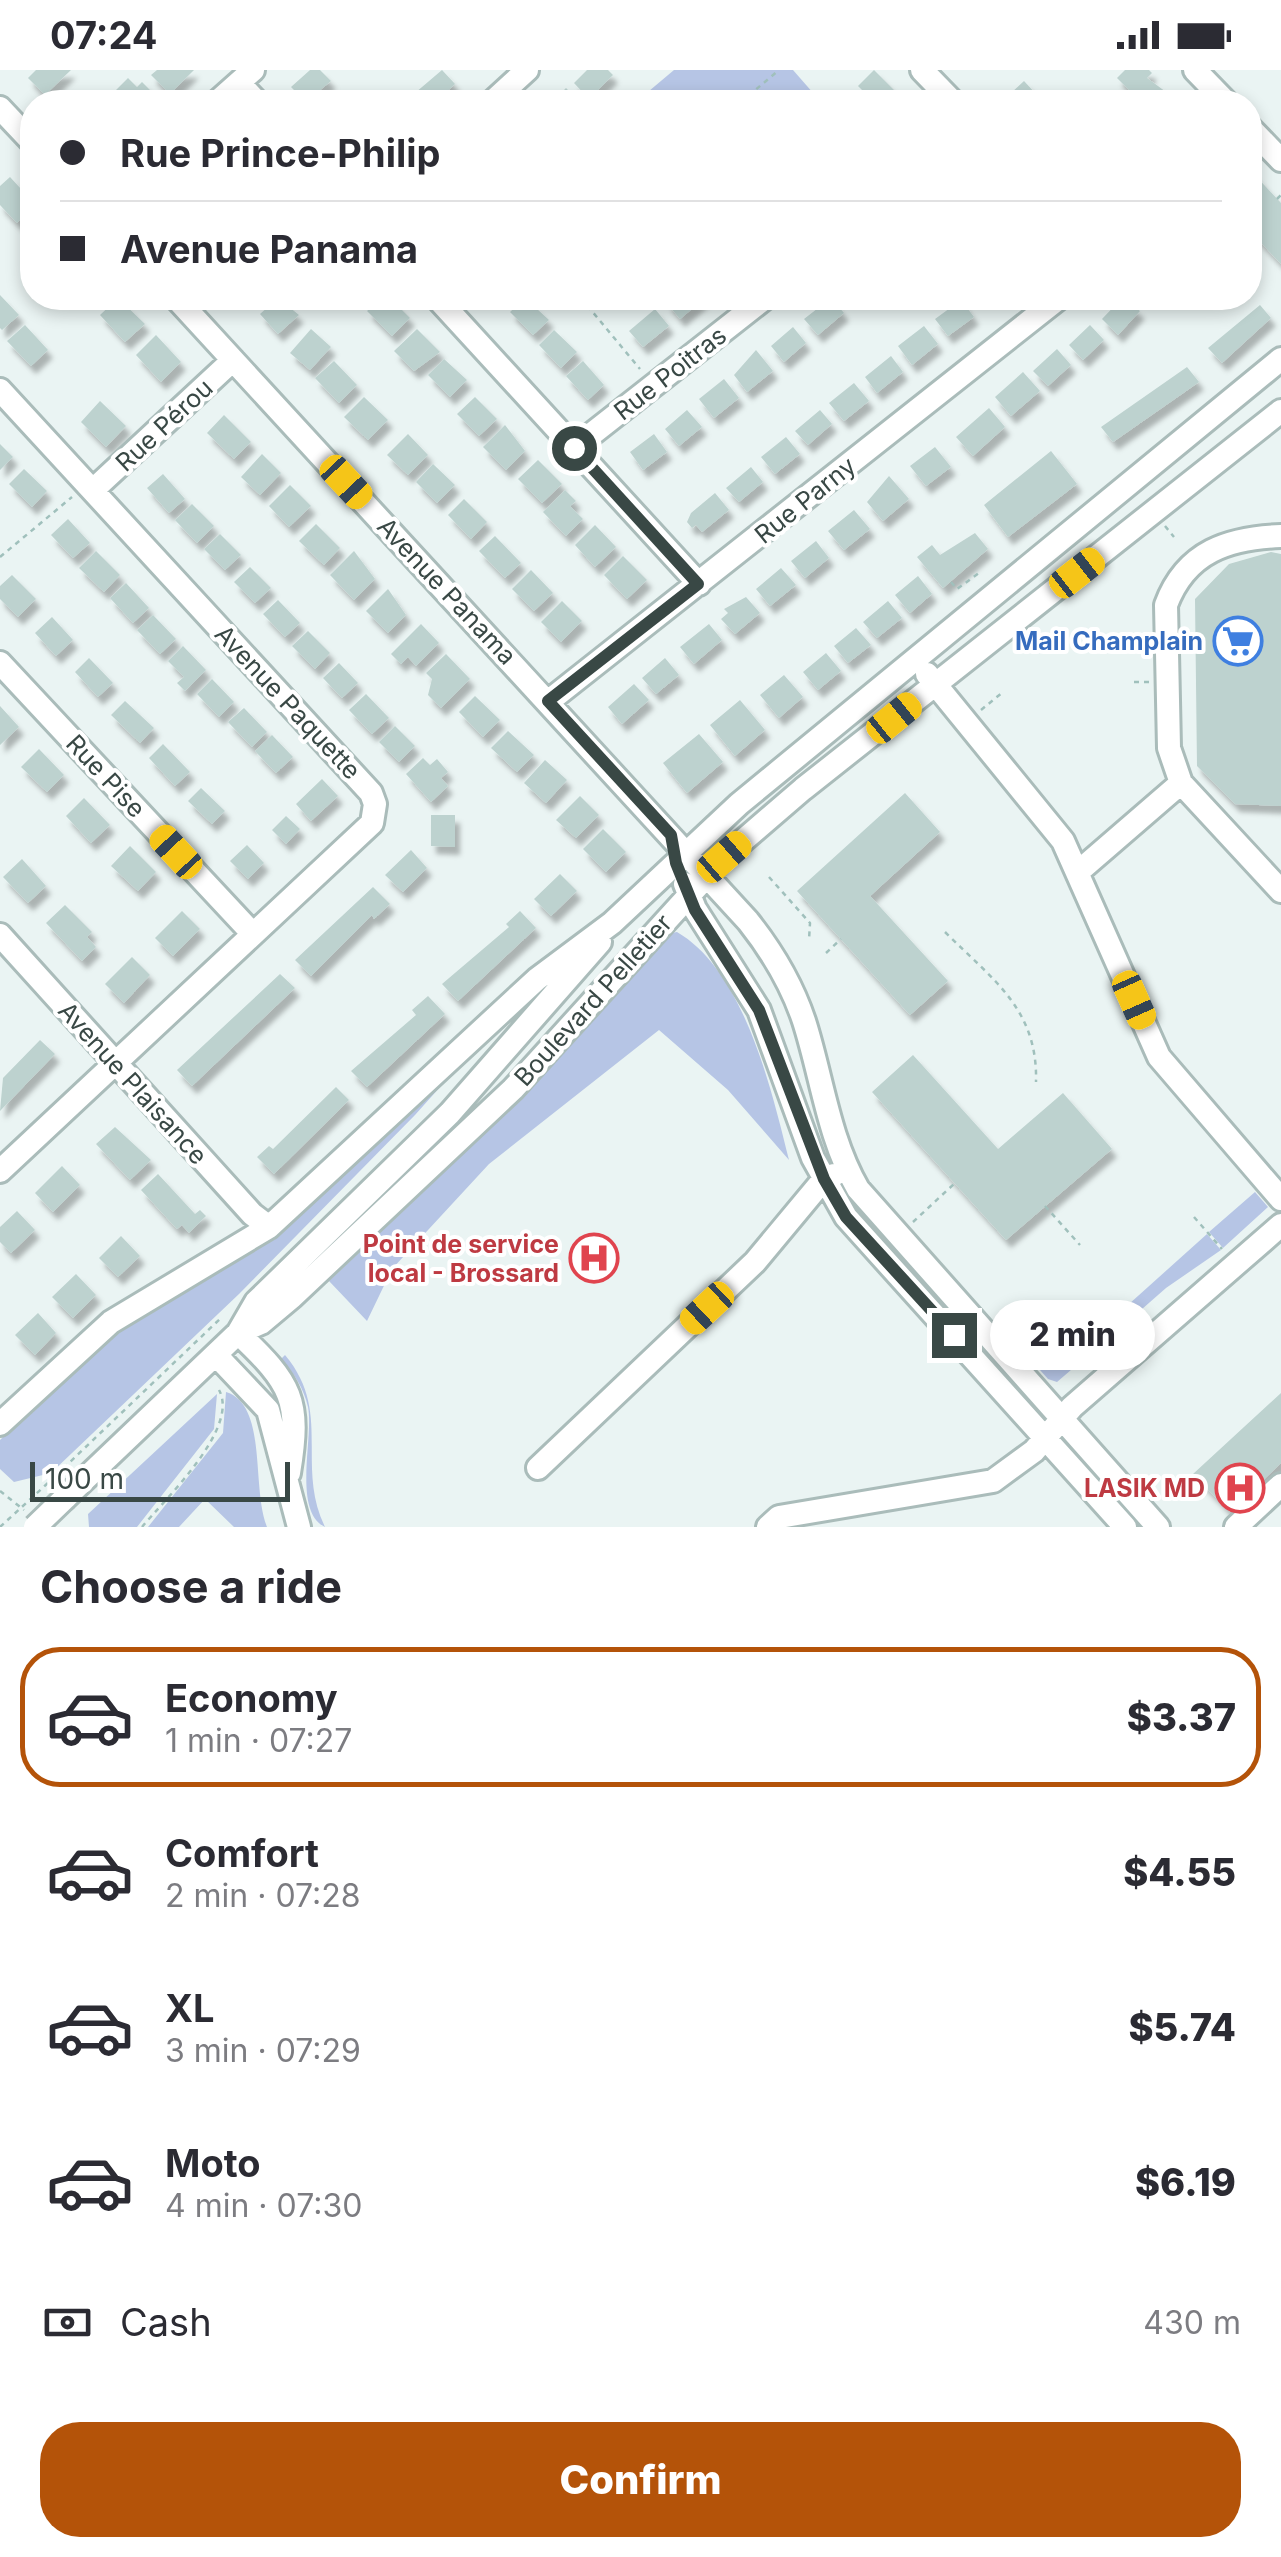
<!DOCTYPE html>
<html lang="en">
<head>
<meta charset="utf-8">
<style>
  :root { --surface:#fff; --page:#f7f7f7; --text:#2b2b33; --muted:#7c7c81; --line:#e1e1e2; --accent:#b45309 }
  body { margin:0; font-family:Inter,sans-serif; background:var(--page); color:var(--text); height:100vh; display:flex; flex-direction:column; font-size:38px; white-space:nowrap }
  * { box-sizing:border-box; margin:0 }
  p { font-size:32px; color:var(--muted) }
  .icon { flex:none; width:55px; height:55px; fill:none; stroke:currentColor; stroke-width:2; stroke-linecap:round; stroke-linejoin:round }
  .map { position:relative; height:1457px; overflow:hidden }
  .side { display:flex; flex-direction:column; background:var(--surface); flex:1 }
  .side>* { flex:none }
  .top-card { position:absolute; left:20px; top:20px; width:1242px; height:220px; border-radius:40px; box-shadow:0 5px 15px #0003; display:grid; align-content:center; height:220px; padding:0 40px; background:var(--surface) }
  .scale { position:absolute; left:30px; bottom:25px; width:260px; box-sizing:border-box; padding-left:10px; border:5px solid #394845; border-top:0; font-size:28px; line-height:35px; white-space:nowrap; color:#394845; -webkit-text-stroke:8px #fff; paint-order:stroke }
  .end { position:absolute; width:45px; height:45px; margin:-22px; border:12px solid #394845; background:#fff; box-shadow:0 0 0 5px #fff }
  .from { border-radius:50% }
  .bubble { position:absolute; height:70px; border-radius:35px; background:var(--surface); box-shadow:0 5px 15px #0003; font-size:32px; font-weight:800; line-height:70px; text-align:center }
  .car { position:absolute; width:30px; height:60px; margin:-30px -15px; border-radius:12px; box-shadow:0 0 8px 2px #0007; background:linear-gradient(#f5c518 24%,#345 0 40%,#f5c518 0 76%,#345 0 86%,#f5c518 0) }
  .top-card b { display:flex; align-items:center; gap:35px; height:95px; font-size:38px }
  .top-card b+b { border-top:2px solid var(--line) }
  .top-card i { width:25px; height:25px; background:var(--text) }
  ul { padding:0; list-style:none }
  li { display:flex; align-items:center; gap:30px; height:140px; margin:0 20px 15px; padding:0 20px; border:5px solid transparent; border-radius:40px }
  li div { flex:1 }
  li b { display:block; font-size:38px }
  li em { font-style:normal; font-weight:800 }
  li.active { border-color:var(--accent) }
  li>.icon { width:90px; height:90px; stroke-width:1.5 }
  h2 { padding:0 40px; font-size:45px; line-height:120px }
  .pay { display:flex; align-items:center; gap:25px; height:110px; padding:0 40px; font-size:38px }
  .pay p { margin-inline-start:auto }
  .button { display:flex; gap:20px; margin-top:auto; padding:20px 40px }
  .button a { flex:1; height:115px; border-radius:40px; background:var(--accent); color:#fff; font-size:40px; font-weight:800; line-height:115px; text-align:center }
  .status { display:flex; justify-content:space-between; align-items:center; height:70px; padding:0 50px; background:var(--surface); direction:ltr }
  .status svg { height:28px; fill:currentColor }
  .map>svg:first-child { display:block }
</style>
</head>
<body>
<div class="status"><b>07:24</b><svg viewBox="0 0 49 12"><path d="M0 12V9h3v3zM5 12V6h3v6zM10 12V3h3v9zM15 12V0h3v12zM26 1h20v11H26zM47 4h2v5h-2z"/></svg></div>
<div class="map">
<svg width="1281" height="1457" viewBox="0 0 1281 1457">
  <defs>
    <filter id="shadow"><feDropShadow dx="5" dy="8" stdDeviation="2.5" flood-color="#0004"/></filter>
  </defs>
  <rect width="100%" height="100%" fill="#eaf4f3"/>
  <path fill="#b6c5e5" d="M 674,0 L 793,0 L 821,32 L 636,32 Z
    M 677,862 C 744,901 771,1018 789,1090 L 728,1020 L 659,960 L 489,1094 L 392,1199 L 367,1251 L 329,1211 L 513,1036 L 667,864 Z
    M 500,950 L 415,1045 L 239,1224 L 51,1403 L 14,1412 L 0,1399 L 0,1370 L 117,1256 L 273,1166 L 393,1057 Z
    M 1255,1122 L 1268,1137 L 1223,1178 L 1209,1162 Z
    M 1207,1164 L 1221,1180 L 1166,1218 L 1117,1261 L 1109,1252 Z
    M 1106,1254 L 1114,1263 L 1057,1312 L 1048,1309 L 1016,1273 L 1022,1268 L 1040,1277 L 1059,1297 Z
    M 285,1285 C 333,1342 295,1395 325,1457 C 292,1441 314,1367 308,1337 C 304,1319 294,1303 281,1289 Z
    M 226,1322 C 268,1335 251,1417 267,1457 L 234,1457 L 205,1429 L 179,1457 L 148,1457 L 223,1363 Z
    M 217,1324 L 214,1359 L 137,1457 L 89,1457 L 88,1444 Z"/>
  <path fill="#bdd2cf" filter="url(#shadow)" d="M 36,0 L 71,0 L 45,25 L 28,8 Z
    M 157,0 L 194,0 L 170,24 L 151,5 Z
    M 310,0 L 320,0 L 331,11 L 306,32 L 291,17 Z
    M 442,0 L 455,14 L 436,32 L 424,32 L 415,23 Z
    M 587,0 L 608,0 L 613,5 L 589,29 L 574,13 Z
    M 874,0 L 898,24 L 889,32 L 874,32 L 858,16 Z
    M 1125,0 L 1149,0 L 1152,3 L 1147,8 L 1177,30 L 1141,32 L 1117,8 Z
    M 128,8 L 137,17 L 142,12 L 162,32 L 119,32 L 123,29 L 115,21 Z
    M 1024,11 L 1036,24 L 1043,32 L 1016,32 L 1009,25 Z
    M 566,18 L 580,32 L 552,32 Z
    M 1252,102 L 1281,133 L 1281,194 L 1250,161 Z
    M 10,107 L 32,131 L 32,138 L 17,153 L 0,135 L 0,116 Z
    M 0,225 L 19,245 L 2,260 L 0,258 Z
    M 118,228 L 145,254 L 125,272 L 100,245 Z
    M 278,228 L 299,245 L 278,264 L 260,244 Z
    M 381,228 L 390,228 L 410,248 L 392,266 L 367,241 Z
    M 525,228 L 549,250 L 533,265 L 510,242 Z
    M 671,228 L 705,228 L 680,249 L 666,232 Z
    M 831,228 L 844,243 L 818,265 L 804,249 Z
    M 1122,228 L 1140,241 L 1118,265 L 1102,249 Z
    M 961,230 L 974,247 L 948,266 L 935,249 Z
    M 1260,235 L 1271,248 L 1222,293 L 1208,278 Z
    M 655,239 L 669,256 L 643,277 L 629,261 Z
    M 25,255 L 48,280 L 31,296 L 7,271 Z
    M 1090,255 L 1104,270 L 1083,290 L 1069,275 Z
    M 924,256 L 938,274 L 912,295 L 898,276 Z
    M 793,257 L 806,273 L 784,292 L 771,276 Z
    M 311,259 L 331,277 L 310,300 L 290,283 Z
    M 417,259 L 440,282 L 414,301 L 394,281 Z
    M 554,260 L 577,282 L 561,298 L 539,275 Z
    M 156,265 L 181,292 L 161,312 L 136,285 Z
    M 1057,279 L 1071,295 L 1048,316 L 1033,301 Z
    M 756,280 L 773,301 L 747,322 L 734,305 Z
    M 891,286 L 903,302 L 877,323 L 865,307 Z
    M 444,289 L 467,310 L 450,327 L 428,305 Z
    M 334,291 L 357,315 L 339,333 L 315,308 Z
    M 583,291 L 604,315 L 588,330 L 566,306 Z
    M 1187,297 L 1199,312 L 1113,372 L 1101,357 Z
    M 1023,302 L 1040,321 L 1011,346 L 995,327 Z
    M 724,309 L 739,328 L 714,348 L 699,329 Z
    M 854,313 L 869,331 L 844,351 L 829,333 Z
    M 364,327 L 388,350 L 368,370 L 344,347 Z
    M 475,327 L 497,349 L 479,366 L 457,344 Z
    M 100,331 L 126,356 L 106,377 L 81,352 Z
    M 989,338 L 1005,357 L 973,386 L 956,367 Z
    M 687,340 L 702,357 L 679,376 L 665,359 Z
    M 820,340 L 832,354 L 808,375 L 795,361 Z
    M 224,345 L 251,372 L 234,389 L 207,363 Z
    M 505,355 L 525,381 L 506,400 L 483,377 Z
    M 408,364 L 428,385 L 408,405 L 387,385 Z
    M 654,364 L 667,382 L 643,400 L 630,382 Z
    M 786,367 L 800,384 L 775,404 L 761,387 Z
    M 0,374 L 13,387 L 0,400 Z
    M 935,377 L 951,397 L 926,416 L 910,396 Z
    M 1051,381 L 1077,414 L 1008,467 L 984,435 Z
    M 262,384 L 281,403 L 260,425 L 241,407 Z
    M 538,390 L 562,414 L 542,433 L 518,409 Z
    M 433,394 L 455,415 L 437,433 L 416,412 Z
    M 751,397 L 763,412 L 739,432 L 726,418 Z
    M 24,399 L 47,421 L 32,437 L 9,414 Z
    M 163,404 L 185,429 L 169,443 L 147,418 Z
    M 889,406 L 909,429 L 883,451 L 867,432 Z
    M 290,415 L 311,436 L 289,457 L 269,436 Z
    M 565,420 L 576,431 L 570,436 L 583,449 L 566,466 L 543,442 Z
    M 715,423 L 729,440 L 702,462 L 696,455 L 692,458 L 687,452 L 691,443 Z
    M 464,429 L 487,452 L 471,469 L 448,445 Z
    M 192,434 L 214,456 L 197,473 L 175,450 Z
    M 854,440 L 870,459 L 844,480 L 828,461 Z
    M 68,449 L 90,473 L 73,488 L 51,465 Z
    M 316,454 L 340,478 L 324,495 L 299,471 Z
    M 595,455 L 616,477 L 595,497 L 575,475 Z
    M 975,463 L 988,479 L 943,518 L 917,487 L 932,475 L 940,485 Z
    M 220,464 L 241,485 L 225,500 L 204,479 Z
    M 495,466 L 521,493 L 505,508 L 479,481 Z
    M 816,471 L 829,488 L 805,508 L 791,491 Z
    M 96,481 L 120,505 L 104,522 L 79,498 Z
    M 354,481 L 375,509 L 354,530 L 330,505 Z
    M 1271,482 L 1281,484 L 1281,736 L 1235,734 L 1197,696 L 1195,529 L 1229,494 Z
    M 623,486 L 647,510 L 627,529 L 604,505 Z
    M 250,497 L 271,518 L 255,533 L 234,512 Z
    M 781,498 L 796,515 L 770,536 L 756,519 Z
    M 531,500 L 553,523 L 534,541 L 512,519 Z
    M 12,505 L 36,529 L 18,547 L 0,529 L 0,516 Z
    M 918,506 L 932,524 L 910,543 L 895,525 Z
    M 126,513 L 149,538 L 133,553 L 110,528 Z
    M 388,519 L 406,545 L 388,563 L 366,541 Z
    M 746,527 L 760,543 L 735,564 L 721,549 L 728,543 L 724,539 Z
    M 278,530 L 300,553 L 285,567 L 263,544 Z
    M 562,531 L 582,551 L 561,572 L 541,552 Z
    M 888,531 L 902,548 L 877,568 L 863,552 Z
    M 153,545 L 176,569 L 160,584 L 137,560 Z
    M 52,547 L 73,570 L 56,586 L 35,563 Z
    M 421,554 L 439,573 L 416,596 L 408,587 L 401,594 L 391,584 Z
    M 709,554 L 722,570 L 694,594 L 680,577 Z
    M 856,558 L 871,575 L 848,593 L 834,576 Z
    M 308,561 L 330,583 L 315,599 L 292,576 Z
    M 183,576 L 206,600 L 185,621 L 177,613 L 184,607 L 168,591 Z
    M 826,583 L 841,601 L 818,620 L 803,602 Z
    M 446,584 L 470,609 L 441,638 L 428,625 L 432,609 L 426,603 Z
    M 89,588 L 113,613 L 98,627 L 75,602 Z
    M 665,588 L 679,605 L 656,624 L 642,608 Z
    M 339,593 L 358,613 L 342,628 L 323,608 Z
    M 784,605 L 803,627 L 779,648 L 760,625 Z
    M 212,609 L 234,632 L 219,647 L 197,624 Z
    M 634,614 L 649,630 L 622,654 L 608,637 Z
    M 366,624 L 389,648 L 372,664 L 349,640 Z
    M 475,626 L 500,650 L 483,667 L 459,642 Z
    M 740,630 L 765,660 L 735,686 L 710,655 Z
    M 125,631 L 154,658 L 140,673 L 111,645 Z
    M 0,636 L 19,657 L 0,675 Z
    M 244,638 L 267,662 L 252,677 L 228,652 Z
    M 395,656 L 415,676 L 399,692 L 379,672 Z
    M 508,661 L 534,685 L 517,702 L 491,678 Z
    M 699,664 L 723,692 L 687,723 L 663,693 Z
    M 272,665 L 293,687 L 276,703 L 255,681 Z
    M 163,674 L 190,702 L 175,716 L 149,688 Z
    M 39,679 L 64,705 L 47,722 L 21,697 Z
    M 423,688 L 430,695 L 437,689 L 448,702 L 441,708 L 448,716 L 431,732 L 406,704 Z
    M 545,690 L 567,710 L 546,733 L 524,713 Z
    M 322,709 L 338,726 L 311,751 L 296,734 Z
    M 201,718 L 225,741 L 212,754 L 188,731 Z
    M 905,723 L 940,762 L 870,826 L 948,911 L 910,945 L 797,821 Z
    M 580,726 L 599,745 L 576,768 L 556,750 Z
    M 84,728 L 110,755 L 91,773 L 66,746 Z
    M 431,745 L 455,745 L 455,777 L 431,776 Z
    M 286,746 L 300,759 L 286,774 L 272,760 Z
    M 603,759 L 626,782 L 606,802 L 583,779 Z
    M 247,775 L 264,793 L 248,809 L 230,791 Z
    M 130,776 L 156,802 L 138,821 L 111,796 Z
    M 411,780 L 427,798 L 403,822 L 385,805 Z
    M 22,789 L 46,816 L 28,833 L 3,807 Z
    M 560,804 L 577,821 L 551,846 L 534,829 Z
    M 373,817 L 390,834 L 374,849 L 372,845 L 311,906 L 295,890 Z
    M 65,835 L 92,862 L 87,867 L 96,877 L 82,891 L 46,853 Z
    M 182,841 L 200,859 L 173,886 L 155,868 Z
    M 520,841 L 536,858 L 458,931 L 442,914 L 509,857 L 506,854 Z
    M 132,887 L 150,905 L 124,933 L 105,914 Z
    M 280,904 L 295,918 L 192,1016 L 177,1000 Z
    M 428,926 L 445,944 L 367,1017 L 351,1001 L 416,945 L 412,940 Z
    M 40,970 L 55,984 L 0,1041 L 3,1008 Z
    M 913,985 L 998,1079 L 1063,1023 L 1112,1079 L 1006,1170 L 872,1022 Z
    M 336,1017 L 349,1030 L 274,1104 L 257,1087 L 269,1076 L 273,1079 Z
    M 115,1057 L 151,1090 L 130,1110 L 96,1074 Z
    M 62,1096 L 80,1115 L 53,1142 L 35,1123 Z
    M 158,1104 L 195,1144 L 200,1140 L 206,1146 L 189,1163 L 182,1155 L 177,1159 L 141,1120 Z
    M 17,1141 L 35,1160 L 11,1183 L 0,1172 L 0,1157 Z
    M 121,1166 L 140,1186 L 118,1207 L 99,1188 Z
    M 76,1204 L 96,1225 L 73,1248 L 52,1227 Z
    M 38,1243 L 56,1263 L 35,1285 L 15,1265 Z
    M 1281,1323 L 1281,1393 L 1230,1442 L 1193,1404 Z"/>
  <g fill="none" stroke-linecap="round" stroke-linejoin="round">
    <g stroke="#aabcba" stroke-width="28">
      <path id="minor" d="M 922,0 L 953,32
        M 1195,0 L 1226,32
        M 239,13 L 257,32
        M 217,32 L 253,0
        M 492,32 L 527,0
        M 0,38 L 32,72
        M 1250,58 L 1281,90
        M 176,228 L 748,851 C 771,880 792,915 804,951 C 822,1007 828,1067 858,1119 L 1158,1457
        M 437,228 L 699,514
        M 0,320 L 371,723 L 375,734 L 372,753 L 0,1101
        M 574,378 L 765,228
        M 93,420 L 233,290
        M 1281,466 C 1229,468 1186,481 1166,535 L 1169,678 L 1181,713 L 1281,821
        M 0,593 L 252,863
        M 927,604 L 1063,771 L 1159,987 L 1281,1129
        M 549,631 L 1059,228
        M 1078,802 L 1181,713
        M 685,814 L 695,839 L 759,940 L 813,1088 L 846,1147 L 1125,1457
        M 0,865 L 252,1144 L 269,1157
        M 238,1263 L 261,1253 L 292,1227 L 513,1019 L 724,787 L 803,719 L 1281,341
        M 238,1263 C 292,1314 301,1330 289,1403
        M 216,1285 L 268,1340 L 299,1457
        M 0,1354 L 111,1252 L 269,1157 L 537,909 L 612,853 L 739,734 L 1281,289
        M 538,1398 L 755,1192 L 824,1109 L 834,1105
        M 65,1428 L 238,1263 L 256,1232 L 450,1043 L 600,872
        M 768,1457 L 779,1447 L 993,1411 L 1034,1381 L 1072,1337 L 1281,1155
        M 1236,1457 L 1281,1415"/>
    </g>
    <path stroke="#a0c0bc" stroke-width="2.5" stroke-dasharray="5 5" stroke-linecap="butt" d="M 741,32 L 779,0
      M 1277,129 L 1281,125
      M 581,228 L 640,299
      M 1165,456 L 1174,467
      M 0,487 L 72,427
      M 951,512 L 957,519 L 979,503
      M 1134,612 L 1149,612
      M 981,640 L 1003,622
      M 769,807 L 810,853 L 809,870
      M 945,862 C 993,910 1038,939 1036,1012
      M 826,883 L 841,869
      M 1045,1136 L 1080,1175
      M 1194,1147 L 1222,1179
      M 913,1152 L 955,1113
      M 1094,1238 L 1116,1263
      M 1017,1269 L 1021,1266 L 1051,1278
      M 49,1412 L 222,1247
      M 0,1421 L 24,1440
      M 142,1457 C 166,1428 240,1358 219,1320"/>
    <use href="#minor" stroke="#fff" stroke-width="22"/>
    <g stroke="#aabcba" stroke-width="28" stroke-linecap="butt">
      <path id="minor-bridge" d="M 35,1457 L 65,1428"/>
    </g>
    <path stroke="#a0c0bc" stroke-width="2.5" stroke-dasharray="5 5" stroke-linecap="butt" d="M 0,1457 L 49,1412"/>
    <use href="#minor-bridge" stroke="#fff" stroke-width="22"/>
  </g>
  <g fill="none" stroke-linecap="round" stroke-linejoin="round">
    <path stroke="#394845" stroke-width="12" d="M 574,378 L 698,514 L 548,631 L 671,765 L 676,793 L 695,840 L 759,940 L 824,1109 L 846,1147 L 954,1265"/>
  </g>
  <defs>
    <g id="supermarket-ring" transform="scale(2.5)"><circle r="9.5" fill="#fff" stroke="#3f7fe0" stroke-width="1.5"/><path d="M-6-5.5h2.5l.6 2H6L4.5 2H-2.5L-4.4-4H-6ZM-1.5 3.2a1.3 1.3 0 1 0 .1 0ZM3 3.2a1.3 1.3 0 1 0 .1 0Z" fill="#3f7fe0"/></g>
    <g id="hospital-ring" transform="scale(2.5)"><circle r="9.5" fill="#fff" stroke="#e0444e" stroke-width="1.5"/><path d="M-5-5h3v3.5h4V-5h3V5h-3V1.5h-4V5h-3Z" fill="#e0444e"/></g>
  </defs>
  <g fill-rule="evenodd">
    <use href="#supermarket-ring" x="1238" y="571"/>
    <use href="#hospital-ring" x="594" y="1188"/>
    <use href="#hospital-ring" x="1240" y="1418"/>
  </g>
  <g text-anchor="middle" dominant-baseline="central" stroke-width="8" stroke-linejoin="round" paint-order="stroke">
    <g font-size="25" fill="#394845" stroke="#fff">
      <text transform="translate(670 303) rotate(-38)">Rue Poitras</text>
      <text transform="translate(164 355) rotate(-43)">Rue Pérou</text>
      <text transform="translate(805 430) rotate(-39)">Rue Parny</text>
      <text transform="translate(447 521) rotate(47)">Avenue Panama</text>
      <text transform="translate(288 632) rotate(47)">Avenue Paquette</text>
      <text transform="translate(106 706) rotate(47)">Rue Pise</text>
      <text transform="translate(593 930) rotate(-48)">Boulevard Pelletier</text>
      <text transform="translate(133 1013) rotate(48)">Avenue Plaisance</text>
    </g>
    <g font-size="25" font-weight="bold" fill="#366cbe" stroke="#fff" text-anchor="end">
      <text x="1203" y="571">Mail Champlain</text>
    </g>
    <g font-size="25" font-weight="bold" fill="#be3a42" stroke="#fff" text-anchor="end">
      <text x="559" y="1174">Point de service<tspan x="559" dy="29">local - Brossard</tspan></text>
      <text x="1205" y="1418">LASIK MD</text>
    </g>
  </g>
</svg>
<div class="scale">100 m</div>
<i class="end from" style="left:574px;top:378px"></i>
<i class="end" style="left:954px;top:1265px"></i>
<div class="bubble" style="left:990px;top:1230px;width:165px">2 min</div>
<i class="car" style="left:346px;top:412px;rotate:137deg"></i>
<i class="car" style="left:1077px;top:503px;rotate:52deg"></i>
<i class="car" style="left:894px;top:648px;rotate:51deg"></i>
<i class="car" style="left:176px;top:782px;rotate:317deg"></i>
<i class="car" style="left:724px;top:787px;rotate:49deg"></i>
<i class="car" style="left:1134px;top:930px;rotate:156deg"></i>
<i class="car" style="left:707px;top:1238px;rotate:227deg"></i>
<div class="top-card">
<b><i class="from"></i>Rue Prince-Philip</b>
<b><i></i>Avenue Panama</b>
</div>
</div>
<section class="side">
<h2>Choose a ride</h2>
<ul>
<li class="active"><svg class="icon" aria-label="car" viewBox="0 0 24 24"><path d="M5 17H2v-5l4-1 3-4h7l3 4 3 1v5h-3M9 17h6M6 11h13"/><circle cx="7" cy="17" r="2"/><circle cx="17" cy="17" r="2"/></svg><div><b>Economy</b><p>1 min · 07:27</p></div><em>$3.37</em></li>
<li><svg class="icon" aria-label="car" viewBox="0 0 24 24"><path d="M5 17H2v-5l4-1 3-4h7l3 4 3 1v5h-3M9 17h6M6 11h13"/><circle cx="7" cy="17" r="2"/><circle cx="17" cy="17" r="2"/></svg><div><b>Comfort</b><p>2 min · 07:28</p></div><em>$4.55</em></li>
<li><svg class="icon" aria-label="car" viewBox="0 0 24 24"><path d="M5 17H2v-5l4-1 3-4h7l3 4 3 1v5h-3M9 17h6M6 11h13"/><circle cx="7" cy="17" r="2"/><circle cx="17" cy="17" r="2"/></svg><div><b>XL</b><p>3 min · 07:29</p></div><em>$5.74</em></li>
<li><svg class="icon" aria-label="car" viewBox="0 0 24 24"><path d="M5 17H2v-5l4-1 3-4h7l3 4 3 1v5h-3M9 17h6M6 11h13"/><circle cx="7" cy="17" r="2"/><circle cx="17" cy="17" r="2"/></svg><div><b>Moto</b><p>4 min · 07:30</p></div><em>$6.19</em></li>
</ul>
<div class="pay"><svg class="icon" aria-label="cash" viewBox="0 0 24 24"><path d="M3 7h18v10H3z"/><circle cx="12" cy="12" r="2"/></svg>Cash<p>430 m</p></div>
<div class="button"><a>Confirm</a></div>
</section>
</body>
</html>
